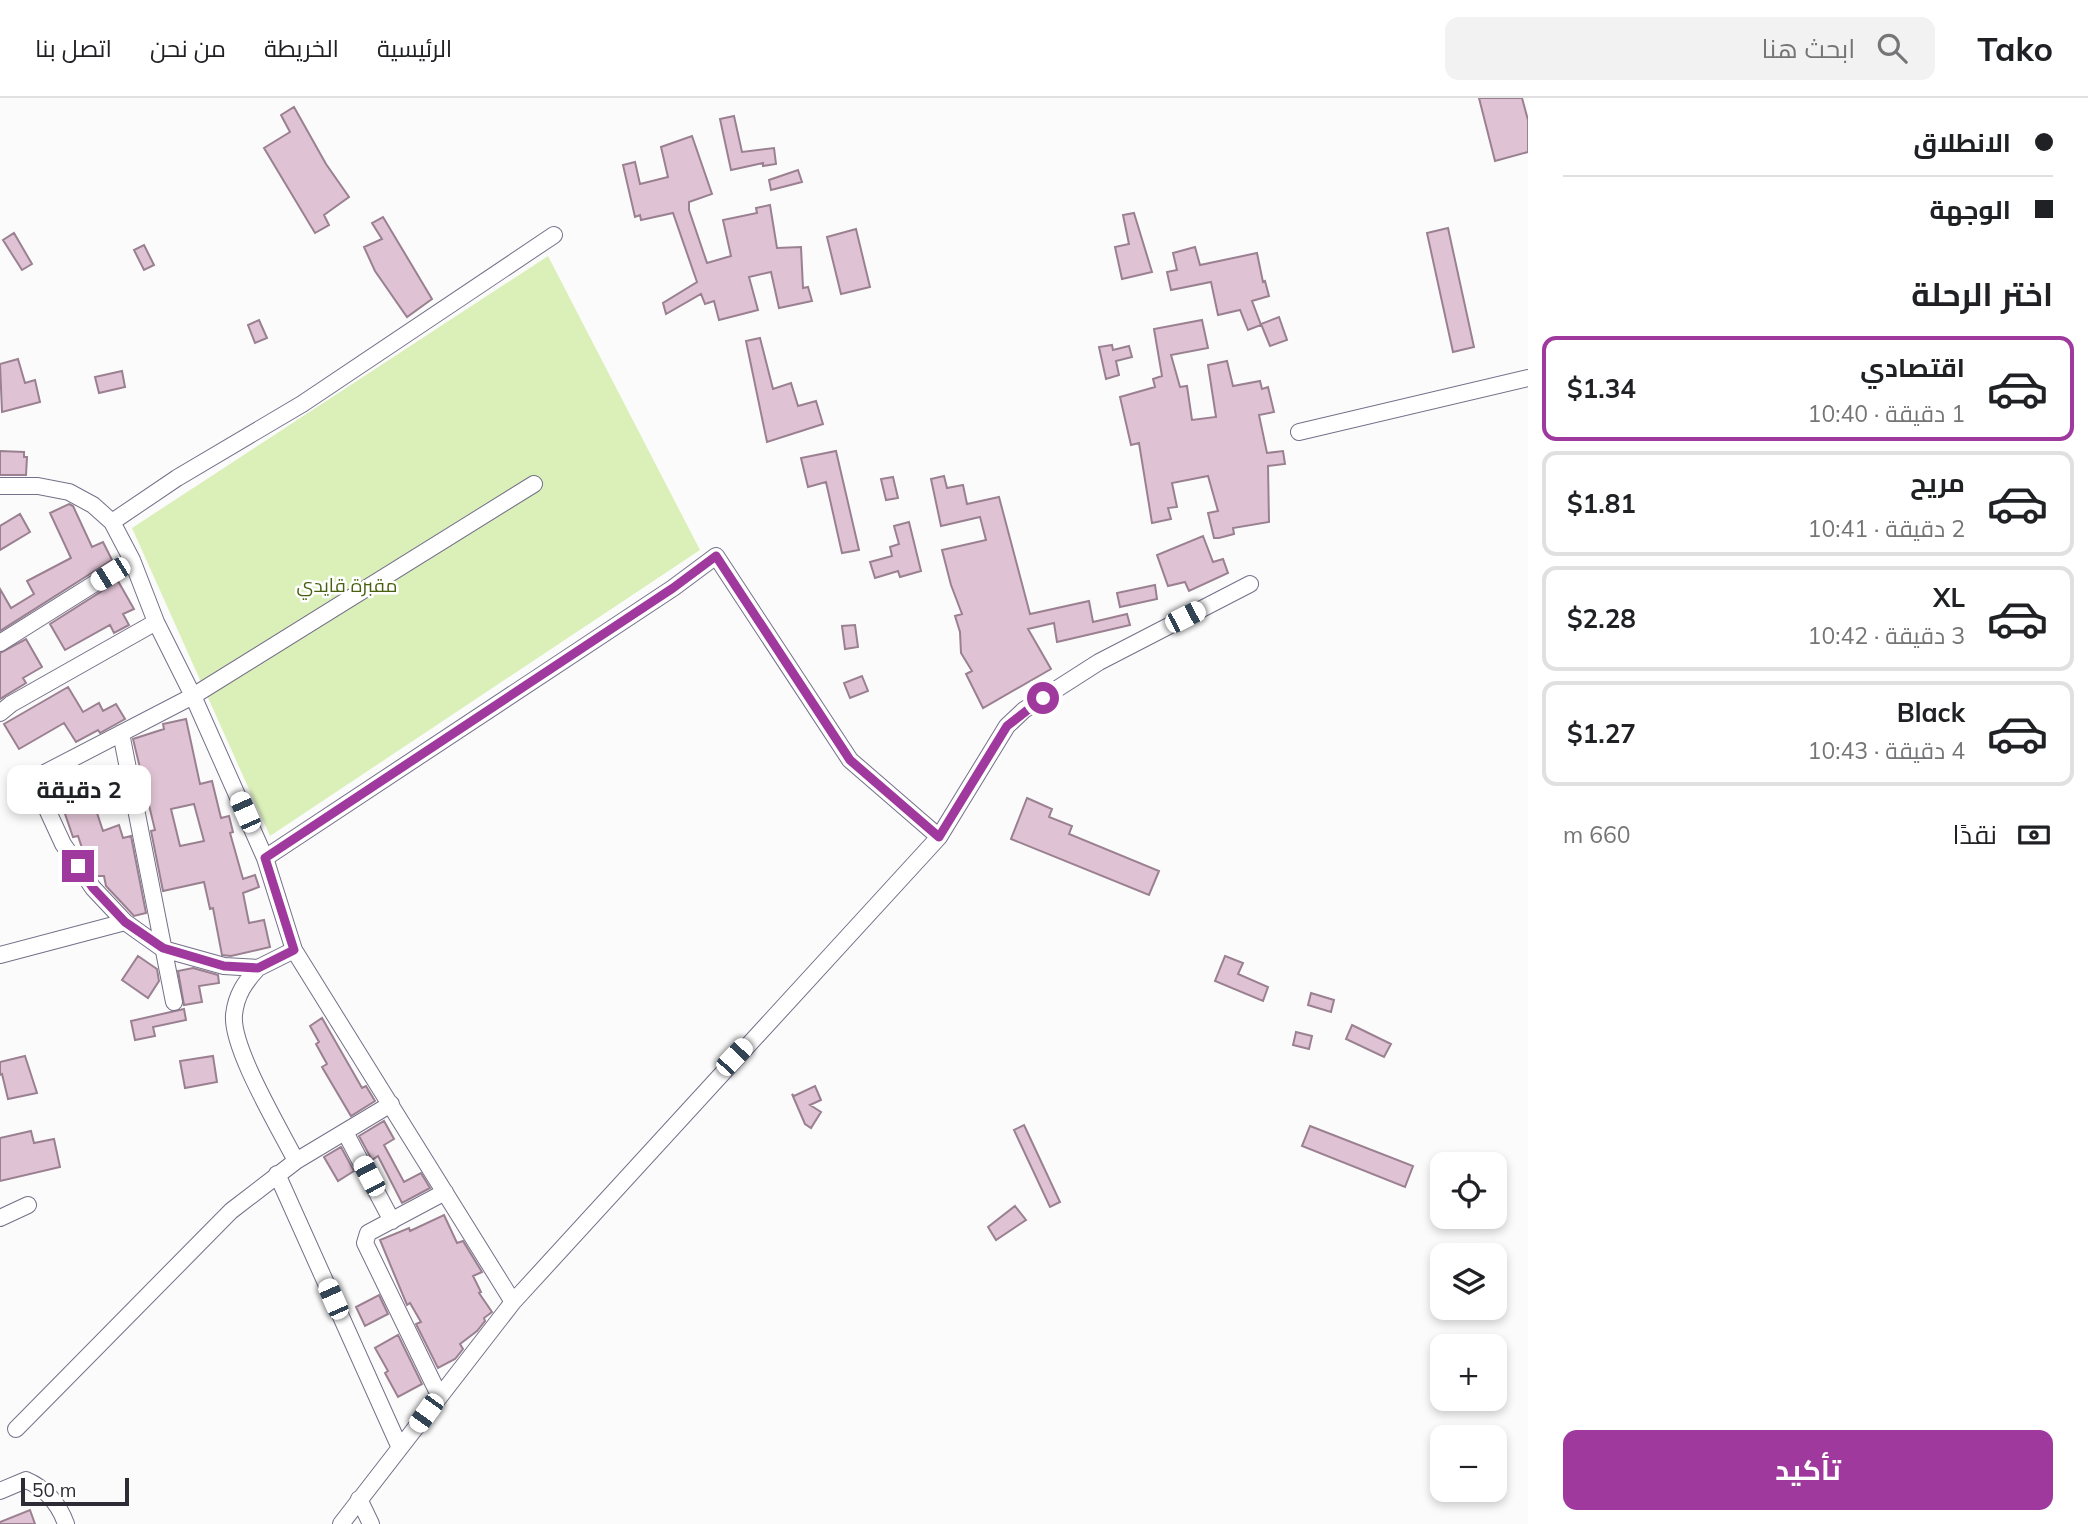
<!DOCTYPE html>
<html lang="ar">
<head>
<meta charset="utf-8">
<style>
  :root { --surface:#fff; --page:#f2f2f2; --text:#202124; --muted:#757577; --line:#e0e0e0; --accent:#a0399d }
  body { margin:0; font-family:Mulish,Cairo,sans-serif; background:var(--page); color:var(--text); direction:rtl; height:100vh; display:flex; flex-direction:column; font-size:26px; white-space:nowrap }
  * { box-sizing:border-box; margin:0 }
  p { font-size:23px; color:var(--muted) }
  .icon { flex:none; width:38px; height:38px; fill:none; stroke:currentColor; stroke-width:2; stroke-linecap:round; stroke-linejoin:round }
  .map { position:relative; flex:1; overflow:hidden; direction:ltr }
  .side { display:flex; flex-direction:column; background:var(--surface); width:560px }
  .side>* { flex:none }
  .hud { display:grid; align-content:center; height:154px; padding:0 35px; background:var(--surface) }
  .controls { position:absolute; left:1430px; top:1054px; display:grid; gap:14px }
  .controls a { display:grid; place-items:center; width:77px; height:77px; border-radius:14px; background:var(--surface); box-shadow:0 4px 10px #0003; font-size:35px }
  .scale { position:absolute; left:21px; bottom:18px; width:108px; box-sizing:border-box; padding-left:7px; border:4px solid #2d2b35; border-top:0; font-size:19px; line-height:24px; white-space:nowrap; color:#2d2b35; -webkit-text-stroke:5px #fff; paint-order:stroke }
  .end { position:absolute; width:32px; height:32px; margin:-16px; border:9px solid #a0399d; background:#fff; box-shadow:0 0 0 4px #fff }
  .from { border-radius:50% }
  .bubble { position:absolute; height:49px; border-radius:14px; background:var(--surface); box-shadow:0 4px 10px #0003; font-size:23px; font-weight:700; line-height:49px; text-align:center; direction:rtl }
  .car { position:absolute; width:21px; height:42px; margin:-21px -10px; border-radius:9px; box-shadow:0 0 5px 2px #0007; background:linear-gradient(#fff 24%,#345 0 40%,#fff 0 76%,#345 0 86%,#fff 0) }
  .hud b { display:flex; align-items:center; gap:24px; height:66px; font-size:26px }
  .hud b+b { border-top:2px solid var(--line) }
  .hud i { width:18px; height:18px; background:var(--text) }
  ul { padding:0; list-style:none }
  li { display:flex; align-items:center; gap:21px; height:105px; margin:0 14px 10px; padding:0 21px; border:4px solid var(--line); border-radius:14px }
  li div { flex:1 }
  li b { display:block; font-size:26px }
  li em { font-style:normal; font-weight:700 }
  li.active { border-color:var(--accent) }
  li>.icon { width:63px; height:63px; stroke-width:1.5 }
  h2 { padding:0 35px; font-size:32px; line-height:84px }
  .pay { display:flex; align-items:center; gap:18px; height:77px; padding:0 35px; font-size:26px }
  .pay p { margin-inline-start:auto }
  .cta { display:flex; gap:14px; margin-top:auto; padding:14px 35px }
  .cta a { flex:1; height:80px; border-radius:14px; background:var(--accent); color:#fff; font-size:28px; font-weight:700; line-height:80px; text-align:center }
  header { display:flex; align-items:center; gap:42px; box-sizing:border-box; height:98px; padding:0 35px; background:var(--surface); border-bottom:2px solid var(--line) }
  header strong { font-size:33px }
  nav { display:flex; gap:38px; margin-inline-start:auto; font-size:24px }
  .search { width:490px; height:63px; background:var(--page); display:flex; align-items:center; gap:18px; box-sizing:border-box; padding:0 24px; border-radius:14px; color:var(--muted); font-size:26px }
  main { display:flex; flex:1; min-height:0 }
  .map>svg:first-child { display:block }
</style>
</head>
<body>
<header>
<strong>Tako</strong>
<div class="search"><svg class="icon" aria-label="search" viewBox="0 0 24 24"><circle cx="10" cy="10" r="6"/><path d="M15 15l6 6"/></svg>ابحث هنا</div>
<nav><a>الرئيسية</a><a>الخريطة</a><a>من نحن</a><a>اتصل بنا</a></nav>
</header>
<main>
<section class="side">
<div class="hud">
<b><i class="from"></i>الانطلاق</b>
<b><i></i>الوجهة</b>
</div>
<h2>اختر الرحلة</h2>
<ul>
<li class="active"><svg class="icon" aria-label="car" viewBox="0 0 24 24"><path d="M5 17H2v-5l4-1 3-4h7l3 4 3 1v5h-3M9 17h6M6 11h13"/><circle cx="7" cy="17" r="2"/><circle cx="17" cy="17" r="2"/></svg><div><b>اقتصادي</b><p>1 دقيقة · 10:40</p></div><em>$1.34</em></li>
<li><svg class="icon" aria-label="car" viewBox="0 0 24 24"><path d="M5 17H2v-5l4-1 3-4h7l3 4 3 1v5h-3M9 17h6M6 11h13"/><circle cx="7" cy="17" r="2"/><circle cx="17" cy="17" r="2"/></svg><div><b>مريح</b><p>2 دقيقة · 10:41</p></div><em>$1.81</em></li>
<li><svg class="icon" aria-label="car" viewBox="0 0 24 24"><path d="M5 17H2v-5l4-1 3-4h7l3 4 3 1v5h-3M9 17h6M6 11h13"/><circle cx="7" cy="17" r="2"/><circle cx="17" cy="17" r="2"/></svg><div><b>XL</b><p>3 دقيقة · 10:42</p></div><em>$2.28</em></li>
<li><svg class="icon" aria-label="car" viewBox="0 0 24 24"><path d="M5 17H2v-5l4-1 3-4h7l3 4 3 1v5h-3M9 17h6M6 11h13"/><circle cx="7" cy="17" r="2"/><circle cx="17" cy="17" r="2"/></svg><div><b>Black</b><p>4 دقيقة · 10:43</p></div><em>$1.27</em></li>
</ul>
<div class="pay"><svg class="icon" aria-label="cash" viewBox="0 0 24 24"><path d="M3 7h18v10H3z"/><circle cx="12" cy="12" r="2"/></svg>نقدًا<p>660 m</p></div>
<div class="cta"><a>تأكيد</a></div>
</section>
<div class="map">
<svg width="1528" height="1426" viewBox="0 0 1528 1426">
  <rect width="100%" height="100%" fill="#fbfbfb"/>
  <path fill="#dbf0b9" d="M 548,158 L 700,452 L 270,738 L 132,430 Z"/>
  <path fill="#dfc3d4" stroke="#9a8090" stroke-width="2" fill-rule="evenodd" d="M 1479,0 L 1522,0 L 1528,22 L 1528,54 L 1495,63 Z
    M 294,9 L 326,66 L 349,99 L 324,117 L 329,127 L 315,135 L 264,50 L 290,34 L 281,17 Z
    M 734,18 L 742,54 L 774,50 L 776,66 L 763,68 L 763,65 L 731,72 L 720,21 Z
    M 692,38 L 712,96 L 689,104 L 689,112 L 707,165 L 731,158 L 723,122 L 757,115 L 756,110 L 770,107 L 777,150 L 801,149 L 803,190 L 808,189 L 812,203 L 779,210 L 771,174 L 749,179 L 758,212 L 719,222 L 714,203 L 705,206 L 701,196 L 666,216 L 663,205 L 697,184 L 673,115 L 641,122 L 640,117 L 635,119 L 623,67 L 635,64 L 640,86 L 668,79 L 661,49 Z
    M 798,72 L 802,84 L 771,92 L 769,82 Z
    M 1134,115 L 1152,174 L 1122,181 L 1115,149 L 1129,146 L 1123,117 Z
    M 383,119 L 432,201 L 407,219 L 375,173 L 364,149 L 382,141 L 372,125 Z
    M 1448,130 L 1474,249 L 1453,254 L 1427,135 Z
    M 856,131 L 870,189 L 841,196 L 827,139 Z
    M 14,135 L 32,166 L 22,172 L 3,142 Z
    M 144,147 L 154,167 L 144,172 L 134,152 Z
    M 1195,149 L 1200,167 L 1257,155 L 1263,184 L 1265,183 L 1269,198 L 1252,203 L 1261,227 L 1248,232 L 1240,212 L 1218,217 L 1211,184 L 1171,192 L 1167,174 L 1177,172 L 1173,155 Z
    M 1279,219 L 1287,242 L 1270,248 L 1261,226 Z
    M 259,222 L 267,240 L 255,245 L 248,227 Z
    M 1202,222 L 1208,250 L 1171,257 L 1180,289 L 1187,288 L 1192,322 L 1216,319 L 1208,267 L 1227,263 L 1233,288 L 1260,283 L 1262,291 L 1268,289 L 1274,314 L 1259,317 L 1267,355 L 1283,353 L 1285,366 L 1268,368 L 1269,424 L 1233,430 L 1234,436 L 1219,440 L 1214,440 L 1208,415 L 1218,413 L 1208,378 L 1172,385 L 1177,409 L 1168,410 L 1171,421 L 1152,425 L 1139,345 L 1131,347 L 1120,299 L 1155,289 L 1153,281 L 1162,278 L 1154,231 Z
    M 760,240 L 773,291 L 791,285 L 798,308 L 816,303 L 823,326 L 767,344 L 746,243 Z
    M 1112,247 L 1113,252 L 1129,248 L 1132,259 L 1116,263 L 1119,277 L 1106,281 L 1099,249 Z
    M 18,261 L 25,285 L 35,282 L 40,304 L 2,314 L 0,266 Z
    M 122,273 L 125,289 L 99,295 L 95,279 Z
    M 0,353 L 24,354 L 24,359 L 27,359 L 26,377 L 0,377 Z
    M 836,353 L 859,452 L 842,455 L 826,384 L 808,389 L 801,360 Z
    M 944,378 L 947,390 L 963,387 L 967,406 L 999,399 L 1030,516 L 1089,503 L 1093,524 L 1127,516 L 1130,527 L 1057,544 L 1054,525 L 1028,531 L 1051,571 L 983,610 L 966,576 L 972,573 L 961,555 L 960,534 L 955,518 L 962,516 L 951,487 L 942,452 L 986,442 L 980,419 L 941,428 L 931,381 Z
    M 893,379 L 898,400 L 886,402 L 881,381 Z
    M 69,406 L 73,408 L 92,449 L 103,444 L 112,462 L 0,533 L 0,491 L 11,510 L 34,496 L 27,483 L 71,460 L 50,415 Z
    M 20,416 L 30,434 L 0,452 L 0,428 Z
    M 909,424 L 921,473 L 900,479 L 898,473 L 875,480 L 870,464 L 892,458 L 890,449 L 899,446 L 894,428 Z
    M 1203,438 L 1213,464 L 1223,461 L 1228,475 L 1189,493 L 1185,484 L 1168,488 L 1157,457 Z
    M 118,483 L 134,511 L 123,516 L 129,527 L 114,535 L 110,527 L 65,552 L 50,526 Z
    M 1155,487 L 1157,501 L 1120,509 L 1117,495 Z
    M 855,527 L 858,549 L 845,551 L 842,528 Z
    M 26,541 L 42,569 L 23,580 L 26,585 L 0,601 L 0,555 Z
    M 862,578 L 868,593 L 850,600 L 844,585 Z
    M 68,589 L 83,614 L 99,605 L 103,613 L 116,606 L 125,621 L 100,635 L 98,632 L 76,644 L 64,625 L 19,651 L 4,626 Z
    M 186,621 L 200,686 L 212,683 L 221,720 L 229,718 L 233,734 L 230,735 L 243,781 L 255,777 L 259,789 L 243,795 L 249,825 L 264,822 L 270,849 L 231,858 L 222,857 L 213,810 L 210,811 L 204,784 L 163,793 L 151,733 L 155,732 L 133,641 L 164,631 L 163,626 ZM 194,706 L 204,743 L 180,748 L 171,711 Z
    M 1027,700 L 1052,711 L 1049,719 L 1072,728 L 1069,736 L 1159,773 L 1149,797 L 1011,741 Z
    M 94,706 L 103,733 L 119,727 L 123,740 L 131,738 L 146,815 L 134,818 L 123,806 L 106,788 L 104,778 L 97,778 L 85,759 L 78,738 L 73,739 L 64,713 Z
    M 138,858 L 157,871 L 159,883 L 148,900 L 122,882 Z
    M 1225,858 L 1243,865 L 1238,876 L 1268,889 L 1263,903 L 1215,883 Z
    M 193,870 L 218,877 L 219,885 L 199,888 L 202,904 L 184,907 L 178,873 Z
    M 1311,895 L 1334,902 L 1331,914 L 1308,907 Z
    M 184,911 L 186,922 L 153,929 L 155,938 L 135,942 L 131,923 Z
    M 322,920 L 362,990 L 366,988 L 375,1003 L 351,1018 L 322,969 L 327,966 L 316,946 L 319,944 L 310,928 Z
    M 1352,927 L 1391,946 L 1384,959 L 1346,941 Z
    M 1296,934 L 1312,938 L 1309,951 L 1293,947 Z
    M 25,958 L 37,995 L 8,1001 L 2,976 L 0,977 L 0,964 Z
    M 213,958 L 217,984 L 185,990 L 180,963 Z
    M 815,988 L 821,1002 L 810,1007 L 821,1014 L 811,1030 L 805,1026 L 792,996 L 794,998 Z
    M 384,1023 L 394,1041 L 384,1047 L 404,1084 L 421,1075 L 430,1090 L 402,1105 L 378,1058 L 372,1062 L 359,1038 Z
    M 1024,1027 L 1060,1104 L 1050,1109 L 1014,1032 Z
    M 1310,1028 L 1413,1068 L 1405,1089 L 1302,1048 Z
    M 31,1033 L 34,1045 L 54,1041 L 60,1069 L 0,1083 L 0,1040 Z
    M 341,1049 L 354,1073 L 338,1083 L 324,1059 Z
    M 1015,1108 L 1026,1122 L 996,1142 L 988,1129 Z
    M 444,1117 L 457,1145 L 463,1143 L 482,1174 L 473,1178 L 481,1194 L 479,1195 L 492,1214 L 484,1220 L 485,1223 L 477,1233 L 460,1246 L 463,1251 L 455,1261 L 438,1270 L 416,1226 L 421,1224 L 410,1205 L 407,1207 L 380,1142 L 409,1130 L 410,1133 Z
    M 379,1197 L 388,1216 L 365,1228 L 356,1209 Z
    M 398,1237 L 422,1286 L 398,1299 L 385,1275 L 388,1273 L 375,1250 Z
    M 30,1412 L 35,1426 L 0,1426 L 0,1424 Z"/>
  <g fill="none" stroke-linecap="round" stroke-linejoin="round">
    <g stroke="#747089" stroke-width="18">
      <path id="minor" d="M 1299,334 L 1528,280
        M 0,388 L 38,388 L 69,394 L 93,407 L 112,424 L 132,462 L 156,524 L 193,598 L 265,760 L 294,852 L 513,1204
        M 112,424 L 177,380 L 302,306 L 554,137
        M 0,545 L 132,462
        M 0,615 L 11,606 L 156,524
        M 121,635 L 174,904
        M 939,739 L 1007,628 L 1024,612 L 1099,564 L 1250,486
        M 265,760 L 673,490 L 716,458 L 850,662 L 939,739 L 513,1204 L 341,1426
        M 294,852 L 258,870 L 224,868 L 163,851 L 125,824 L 93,790 L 63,746 L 33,681 L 193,598 L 534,386
        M 0,857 L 125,824
        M 258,870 C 245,884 236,897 234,917 C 231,950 280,1031 296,1063
        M 345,1034 L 392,1123
        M 277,1076 L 400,1350
        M 0,1120 L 28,1107
        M 439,1297 L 365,1145 L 368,1135 L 445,1094
        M 16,1331 L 231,1113 L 296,1063 L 391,1006
        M 0,1393 L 26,1382 C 45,1390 59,1406 66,1426
        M 359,1401 L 371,1426"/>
    </g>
    <use href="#minor" stroke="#fff" stroke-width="16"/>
  </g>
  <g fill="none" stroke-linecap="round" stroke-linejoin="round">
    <path stroke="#a0399d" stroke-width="9" d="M 78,768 L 93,790 L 125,824 L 163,850 L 224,868 L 258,870 L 294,852 L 265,760 L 673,490 L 716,458 L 850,662 L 939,739 L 1007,628 L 1043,600"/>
  </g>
  <g text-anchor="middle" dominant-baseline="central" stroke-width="5" stroke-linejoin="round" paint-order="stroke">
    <g font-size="19" fill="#496010" stroke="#fff">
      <text x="347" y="487">مقبرة قايدي</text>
    </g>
  </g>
</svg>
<div class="controls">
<a><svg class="icon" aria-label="locate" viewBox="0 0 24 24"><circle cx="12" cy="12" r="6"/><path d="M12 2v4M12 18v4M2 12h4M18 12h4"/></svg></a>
<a><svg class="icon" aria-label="layers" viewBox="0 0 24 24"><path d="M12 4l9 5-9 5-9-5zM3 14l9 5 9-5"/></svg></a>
<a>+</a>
<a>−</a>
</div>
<div class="scale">50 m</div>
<i class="end from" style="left:1043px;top:600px"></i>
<i class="end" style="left:78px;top:768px"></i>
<div class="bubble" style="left:7px;top:667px;width:144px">2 دقيقة</div>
<i class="car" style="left:110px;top:476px;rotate:238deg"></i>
<i class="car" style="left:1185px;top:519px;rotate:63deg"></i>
<i class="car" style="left:245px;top:714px;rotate:336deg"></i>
<i class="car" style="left:734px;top:959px;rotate:43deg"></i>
<i class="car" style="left:369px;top:1078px;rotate:332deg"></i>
<i class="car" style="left:333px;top:1201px;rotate:336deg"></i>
<i class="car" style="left:426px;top:1315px;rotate:216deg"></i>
</div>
</main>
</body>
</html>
